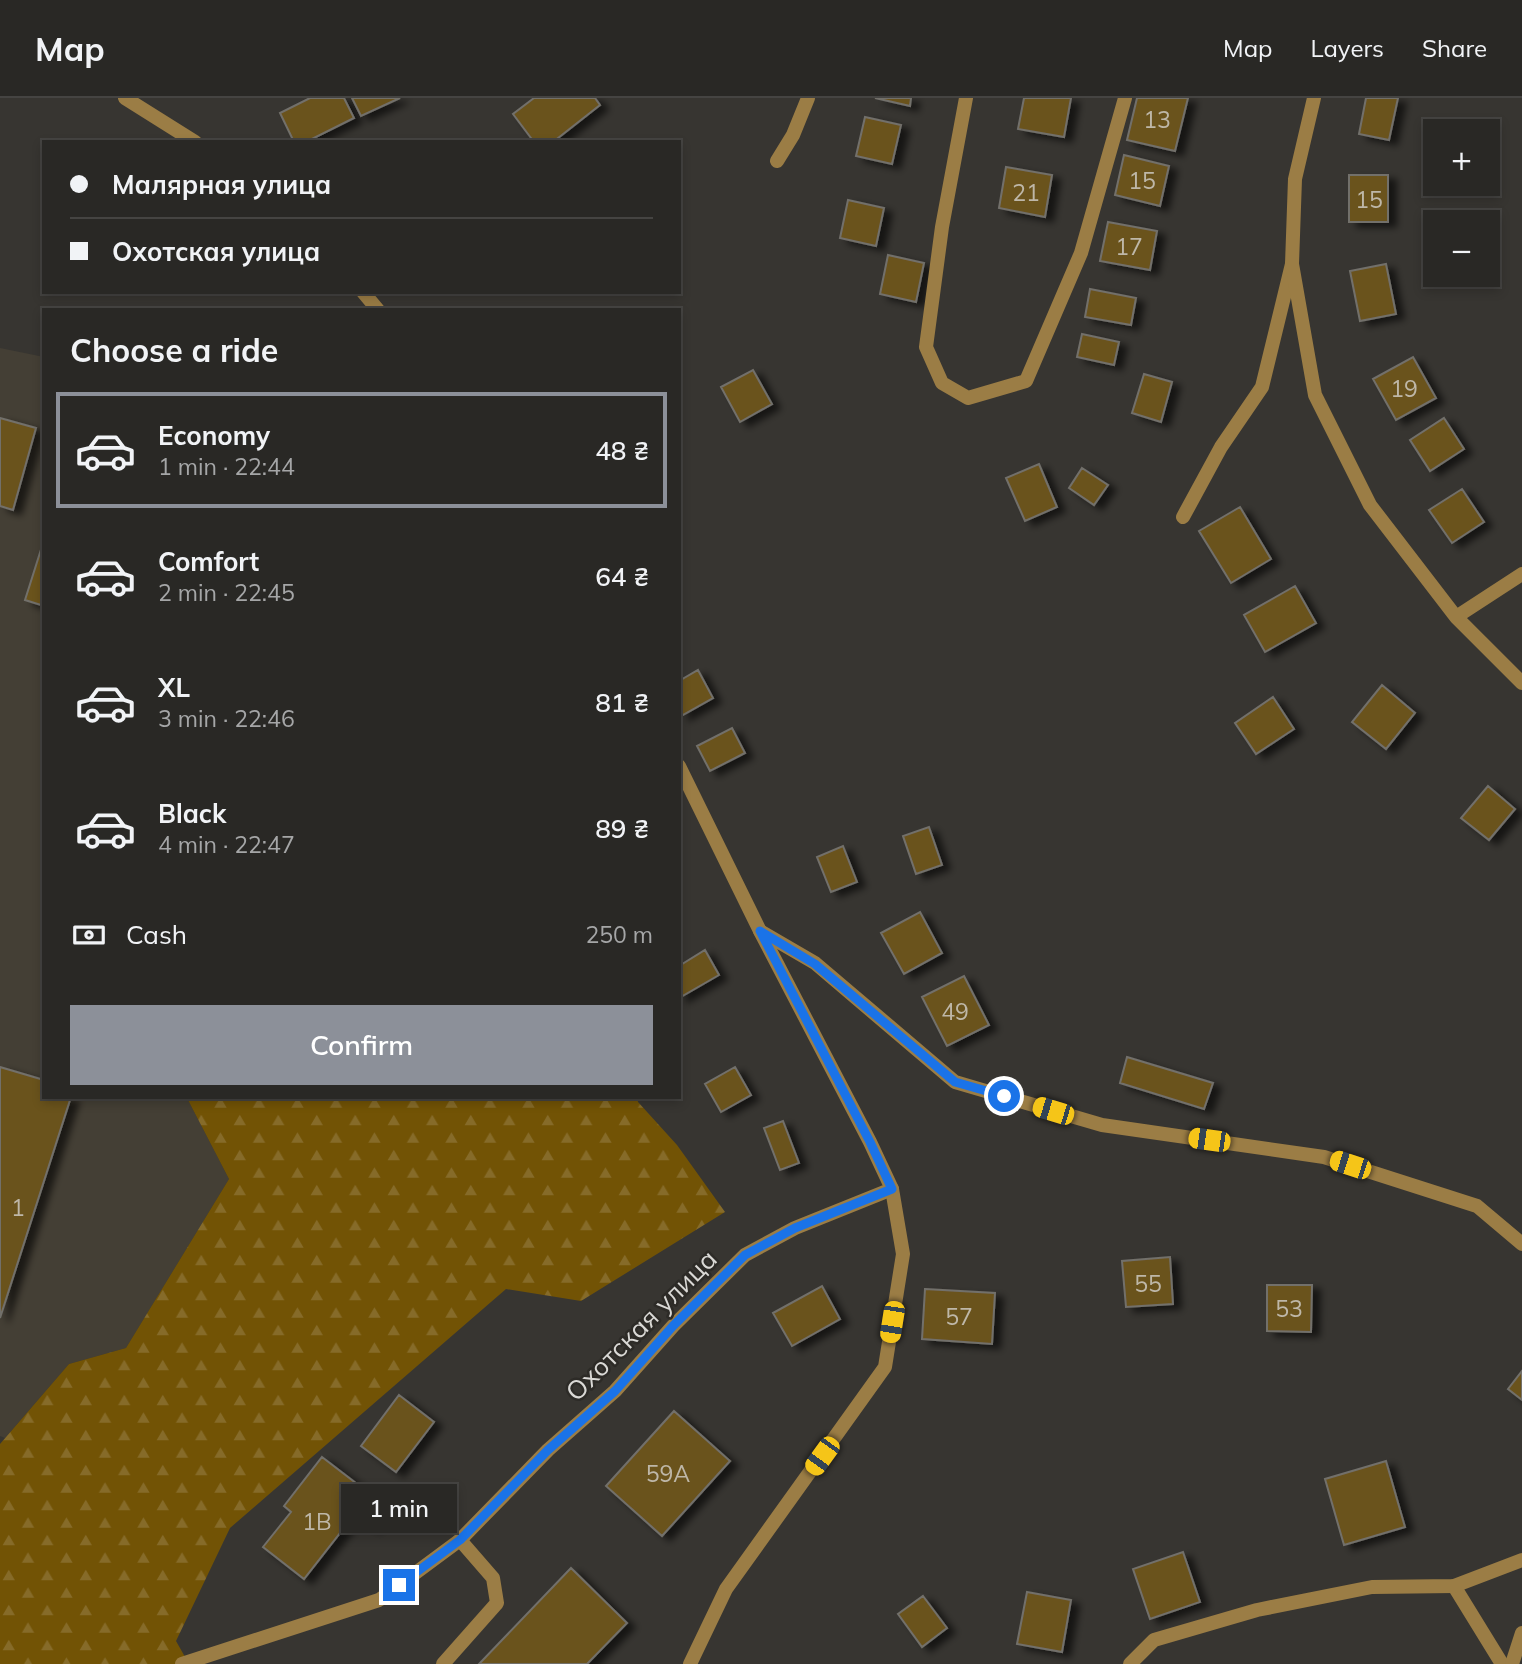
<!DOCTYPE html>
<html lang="en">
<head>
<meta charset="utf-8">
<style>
  :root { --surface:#292825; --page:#31302d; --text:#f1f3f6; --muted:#a5a6a7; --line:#454442; --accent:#8c9099 }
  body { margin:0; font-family:Mulish,sans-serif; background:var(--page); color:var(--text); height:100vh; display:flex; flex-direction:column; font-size:26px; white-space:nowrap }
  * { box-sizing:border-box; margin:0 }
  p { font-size:23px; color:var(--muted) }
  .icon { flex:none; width:38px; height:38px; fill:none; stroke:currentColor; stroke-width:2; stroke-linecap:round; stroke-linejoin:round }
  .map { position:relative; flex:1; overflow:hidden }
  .sheet { position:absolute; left:42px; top:210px; width:639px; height:791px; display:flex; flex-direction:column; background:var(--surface); border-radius:0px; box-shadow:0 4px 10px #0003,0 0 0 2px var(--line) }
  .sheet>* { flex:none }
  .guide { position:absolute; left:42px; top:42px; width:639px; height:154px; border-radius:0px; box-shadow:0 4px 10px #0003,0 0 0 2px var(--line); display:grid; align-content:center; height:154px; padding:0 28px; background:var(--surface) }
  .controls { position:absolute; left:1423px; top:21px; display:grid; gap:14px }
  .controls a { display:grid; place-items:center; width:77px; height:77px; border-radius:0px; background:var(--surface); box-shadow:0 4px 10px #0003,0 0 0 2px var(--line); font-size:35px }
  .end { position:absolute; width:32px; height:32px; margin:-16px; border:9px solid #1a73e8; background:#fff; box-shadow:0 0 0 4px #fff }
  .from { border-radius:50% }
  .bubble { position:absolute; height:49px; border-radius:0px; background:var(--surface); box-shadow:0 4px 10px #0003,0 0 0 2px var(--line); font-size:23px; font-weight:600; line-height:49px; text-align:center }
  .car { position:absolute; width:21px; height:42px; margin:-21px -10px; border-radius:9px; box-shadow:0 0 5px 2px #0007; background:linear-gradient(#f5c518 24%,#345 0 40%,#f5c518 0 76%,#345 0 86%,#f5c518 0) }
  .guide b { display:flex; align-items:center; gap:24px; height:66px; font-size:26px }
  .guide b+b { border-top:2px solid var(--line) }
  .guide i { width:18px; height:18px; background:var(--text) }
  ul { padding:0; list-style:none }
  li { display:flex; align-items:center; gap:21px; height:116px; margin:0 14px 10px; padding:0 14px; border:4px solid transparent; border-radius:0px }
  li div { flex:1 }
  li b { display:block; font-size:26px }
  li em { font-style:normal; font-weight:600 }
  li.active { border-color:var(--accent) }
  li>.icon { width:63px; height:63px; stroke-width:1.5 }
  h2 { padding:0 28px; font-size:32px; line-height:84px }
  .pay { display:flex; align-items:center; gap:18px; height:77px; padding:0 28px; font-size:26px }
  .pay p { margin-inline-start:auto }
  .cta { display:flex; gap:14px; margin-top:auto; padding:14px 28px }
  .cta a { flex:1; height:80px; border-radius:0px; background:var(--accent); color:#fff; font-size:28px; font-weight:600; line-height:80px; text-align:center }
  header { display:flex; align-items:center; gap:42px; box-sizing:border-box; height:98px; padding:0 35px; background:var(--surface); border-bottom:2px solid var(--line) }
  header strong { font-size:33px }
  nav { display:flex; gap:38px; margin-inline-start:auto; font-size:24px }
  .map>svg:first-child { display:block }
</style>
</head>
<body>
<header>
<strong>Map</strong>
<nav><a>Map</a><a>Layers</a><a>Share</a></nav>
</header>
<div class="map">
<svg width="1522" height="1566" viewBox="0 0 1522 1566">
  <defs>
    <pattern id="forest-firs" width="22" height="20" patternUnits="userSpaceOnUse" patternTransform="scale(1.75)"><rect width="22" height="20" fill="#725305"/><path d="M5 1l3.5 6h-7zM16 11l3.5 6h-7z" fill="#866b29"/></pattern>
    <filter id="shadow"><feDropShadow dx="8" dy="4.5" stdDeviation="3.5" flood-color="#0009"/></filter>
  </defs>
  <rect width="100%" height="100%" fill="#373531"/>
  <path fill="#443f35" d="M 0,250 L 44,259 L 44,999 L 189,999 L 188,1002 L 229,1081 L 126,1250 L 69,1266 L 5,1340 L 0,1338 Z"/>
  <path fill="url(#forest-firs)" d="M 189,999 L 637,999 L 638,1004 L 677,1047 L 725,1114 L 581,1203 L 506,1191 L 230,1430 L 176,1543 L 189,1566 L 0,1566 L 0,1346 L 69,1266 L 126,1250 L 229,1081 L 188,1002 Z"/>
  <path fill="#6b521f" stroke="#72706b" stroke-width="2" filter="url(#shadow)" d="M 310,0 L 344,0 L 354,20 L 306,44 L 294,44 L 280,15 Z
    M 352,0 L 400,0 L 361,18 Z
    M 534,0 L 595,0 L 600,7 L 553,44 L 534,44 L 513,16 Z
    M 875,0 L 911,0 L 910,8 Z
    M 1024,0 L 1071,0 L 1064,39 L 1018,31 Z
    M 1137,0 L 1188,0 L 1175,53 L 1127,42 Z
    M 1366,0 L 1398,0 L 1389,42 L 1359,36 Z
    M 865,19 L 901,27 L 892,66 L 856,58 Z
    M 1124,57 L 1169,68 L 1160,108 L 1115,97 Z
    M 1006,69 L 1052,77 L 1045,119 L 999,110 Z
    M 1349,77 L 1388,77 L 1388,124 L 1349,124 Z
    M 848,102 L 884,110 L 876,148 L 840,140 Z
    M 1108,124 L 1157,133 L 1150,172 L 1100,163 Z
    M 888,157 L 924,165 L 916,204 L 880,196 Z
    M 1386,166 L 1396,216 L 1360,223 L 1350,173 Z
    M 1090,191 L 1136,200 L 1131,227 L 1085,219 Z
    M 1082,236 L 1119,244 L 1114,267 L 1077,259 Z
    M 1413,259 L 1436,300 L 1396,322 L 1373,281 Z
    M 753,272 L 772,306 L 740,324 L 721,289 Z
    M 1144,276 L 1172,284 L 1161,324 L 1132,315 Z
    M 0,320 L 36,330 L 13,412 L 0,408 Z
    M 1444,320 L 1464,351 L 1430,373 L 1410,342 Z
    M 1039,366 L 1057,409 L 1025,423 L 1006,380 Z
    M 1082,370 L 1108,387 L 1094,407 L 1069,390 Z
    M 1462,391 L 1484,424 L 1452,445 L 1429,412 Z
    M 1240,409 L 1271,461 L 1231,485 L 1199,433 Z
    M 44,442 L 44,508 L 25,502 Z
    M 1295,488 L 1316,525 L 1265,554 L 1244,517 Z
    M 698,572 L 713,600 L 681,618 L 679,583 Z
    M 1382,587 L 1415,615 L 1386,651 L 1352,624 Z
    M 1273,599 L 1294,631 L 1256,656 L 1235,625 Z
    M 732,630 L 745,655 L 710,673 L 697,648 Z
    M 1488,688 L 1515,711 L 1489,742 L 1461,720 Z
    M 929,729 L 942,767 L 916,776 L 903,738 Z
    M 843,748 L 857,784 L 831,794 L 817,759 Z
    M 920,814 L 942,855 L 904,876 L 881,835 Z
    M 705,852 L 719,877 L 679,900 L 679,868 Z
    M 964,878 L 989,927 L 947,948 L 922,899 Z
    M 1127,959 L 1213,985 L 1204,1011 L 1120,985 Z
    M 0,969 L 44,982 L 44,999 L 71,999 L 0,1220 Z
    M 735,969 L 751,997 L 721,1014 L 705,986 Z
    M 783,1023 L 799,1065 L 780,1072 L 764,1030 Z
    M 1170,1159 L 1173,1206 L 1126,1209 L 1122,1163 Z
    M 1267,1187 L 1312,1187 L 1311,1234 L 1267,1233 Z
    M 822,1188 L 840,1221 L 792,1248 L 773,1215 Z
    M 925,1191 L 995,1195 L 992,1246 L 922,1241 Z
    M 1522,1273 L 1522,1302 L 1508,1291 Z
    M 399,1297 L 434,1324 L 396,1374 L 361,1348 Z
    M 674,1313 L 730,1363 L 662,1438 L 606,1388 Z
    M 322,1359 L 387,1409 L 372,1429 L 355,1416 L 304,1481 L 263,1449 L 291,1414 L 284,1408 Z
    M 1386,1363 L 1405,1429 L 1344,1447 L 1325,1381 Z
    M 1183,1454 L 1200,1504 L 1150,1521 L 1133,1471 Z
    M 571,1470 L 627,1525 L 587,1566 L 479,1566 Z
    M 1027,1494 L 1071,1502 L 1062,1554 L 1017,1546 Z
    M 923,1498 L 947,1530 L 922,1549 L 898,1516 Z"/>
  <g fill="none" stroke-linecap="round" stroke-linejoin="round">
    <path stroke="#9b7d45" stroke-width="14" d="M 1183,419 L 1221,349 L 1262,289 L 1292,166
      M 760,833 L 815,865 L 955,984 L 1102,1027 L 1324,1059 L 1477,1108 L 1522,1146
      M 1454,1488 L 1502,1566
      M 443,1566 L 497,1505 L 493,1480 L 460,1442
      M 690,1566 L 726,1491 L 885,1269 L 903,1156 L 892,1091"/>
    <path stroke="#9b7d45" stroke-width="14" d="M 125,0 L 195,44
      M 966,0 L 942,129 L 926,249 L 942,285 L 968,300 L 1026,283 L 1081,155 L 1125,0
      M 1314,0 L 1295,81 L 1292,166 L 1315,297 L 1370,407 L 1456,519 L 1522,585
      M 777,63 L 793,37 L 808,0
      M 363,194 L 378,212
      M 1456,519 L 1522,476
      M 182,1566 L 379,1502 L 460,1442 L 548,1352 L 615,1293 L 673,1228 L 745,1157 L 795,1130 L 892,1091 L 870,1044 L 760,833 L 679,668
      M 1130,1566 L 1154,1542 L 1257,1512 L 1372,1489 L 1454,1488 L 1522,1462
      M 1512,1566 L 1522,1535"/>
  </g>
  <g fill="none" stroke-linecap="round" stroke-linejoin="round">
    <path stroke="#1a73e8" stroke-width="9" d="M 399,1487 L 460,1442 L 548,1352 L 615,1293 L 673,1228 L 745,1157 L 795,1130 L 892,1091 L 870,1044 L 760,833 L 815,866 L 955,984 L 1004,998"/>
  </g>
  <g text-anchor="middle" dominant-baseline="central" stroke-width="5" stroke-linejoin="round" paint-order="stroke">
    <g font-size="23" fill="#beb7a8">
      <text x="1157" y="21">13</text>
      <text x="1142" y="82">15</text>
      <text x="1026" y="94">21</text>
      <text x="1369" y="101">15</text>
      <text x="1129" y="148">17</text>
      <text x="1404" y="290">19</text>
      <text x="955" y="913">49</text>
      <text x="18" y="1109">1</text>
      <text x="1148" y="1185">55</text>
      <text x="1289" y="1210">53</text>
      <text x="959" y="1218">57</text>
      <text x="668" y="1375">59А</text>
      <text x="317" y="1423">1В</text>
    </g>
    <g font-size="26" fill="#dad9d6" stroke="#2d2b27">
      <text transform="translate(641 1227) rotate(-45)">Охотская улица</text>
    </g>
  </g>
</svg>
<div class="controls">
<a>+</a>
<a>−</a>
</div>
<i class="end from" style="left:1004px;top:998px"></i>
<i class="end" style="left:399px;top:1487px"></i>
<div class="bubble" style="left:341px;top:1386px;width:116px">1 min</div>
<i class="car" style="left:1053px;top:1013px;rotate:287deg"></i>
<i class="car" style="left:1209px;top:1042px;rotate:278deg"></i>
<i class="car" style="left:1350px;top:1067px;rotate:288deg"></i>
<i class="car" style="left:892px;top:1224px;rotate:189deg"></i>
<i class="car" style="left:822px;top:1358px;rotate:216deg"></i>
<div class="guide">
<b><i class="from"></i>Малярная улица</b>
<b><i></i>Охотская улица</b>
</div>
<section class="sheet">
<h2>Choose a ride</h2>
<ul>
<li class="active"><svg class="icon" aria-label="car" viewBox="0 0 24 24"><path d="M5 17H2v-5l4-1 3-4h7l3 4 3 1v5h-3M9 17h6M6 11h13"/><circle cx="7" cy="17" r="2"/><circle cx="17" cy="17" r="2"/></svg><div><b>Economy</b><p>1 min · 22:44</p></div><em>48 ₴</em></li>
<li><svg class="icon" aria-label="car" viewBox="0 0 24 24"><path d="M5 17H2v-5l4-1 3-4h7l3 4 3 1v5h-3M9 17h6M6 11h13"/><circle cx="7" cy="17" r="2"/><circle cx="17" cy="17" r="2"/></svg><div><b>Comfort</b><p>2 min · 22:45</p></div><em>64 ₴</em></li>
<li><svg class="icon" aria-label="car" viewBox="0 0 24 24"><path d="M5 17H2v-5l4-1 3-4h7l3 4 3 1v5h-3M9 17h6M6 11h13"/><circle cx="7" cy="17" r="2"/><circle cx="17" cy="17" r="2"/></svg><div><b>XL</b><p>3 min · 22:46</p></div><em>81 ₴</em></li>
<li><svg class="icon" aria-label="car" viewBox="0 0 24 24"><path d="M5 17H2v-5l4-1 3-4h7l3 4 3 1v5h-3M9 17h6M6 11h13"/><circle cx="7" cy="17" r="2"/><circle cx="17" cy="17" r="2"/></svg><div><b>Black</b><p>4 min · 22:47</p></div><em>89 ₴</em></li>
</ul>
<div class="pay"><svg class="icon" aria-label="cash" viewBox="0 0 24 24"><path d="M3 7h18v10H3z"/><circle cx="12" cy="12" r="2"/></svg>Cash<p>250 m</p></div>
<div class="cta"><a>Confirm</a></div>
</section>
</div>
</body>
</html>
